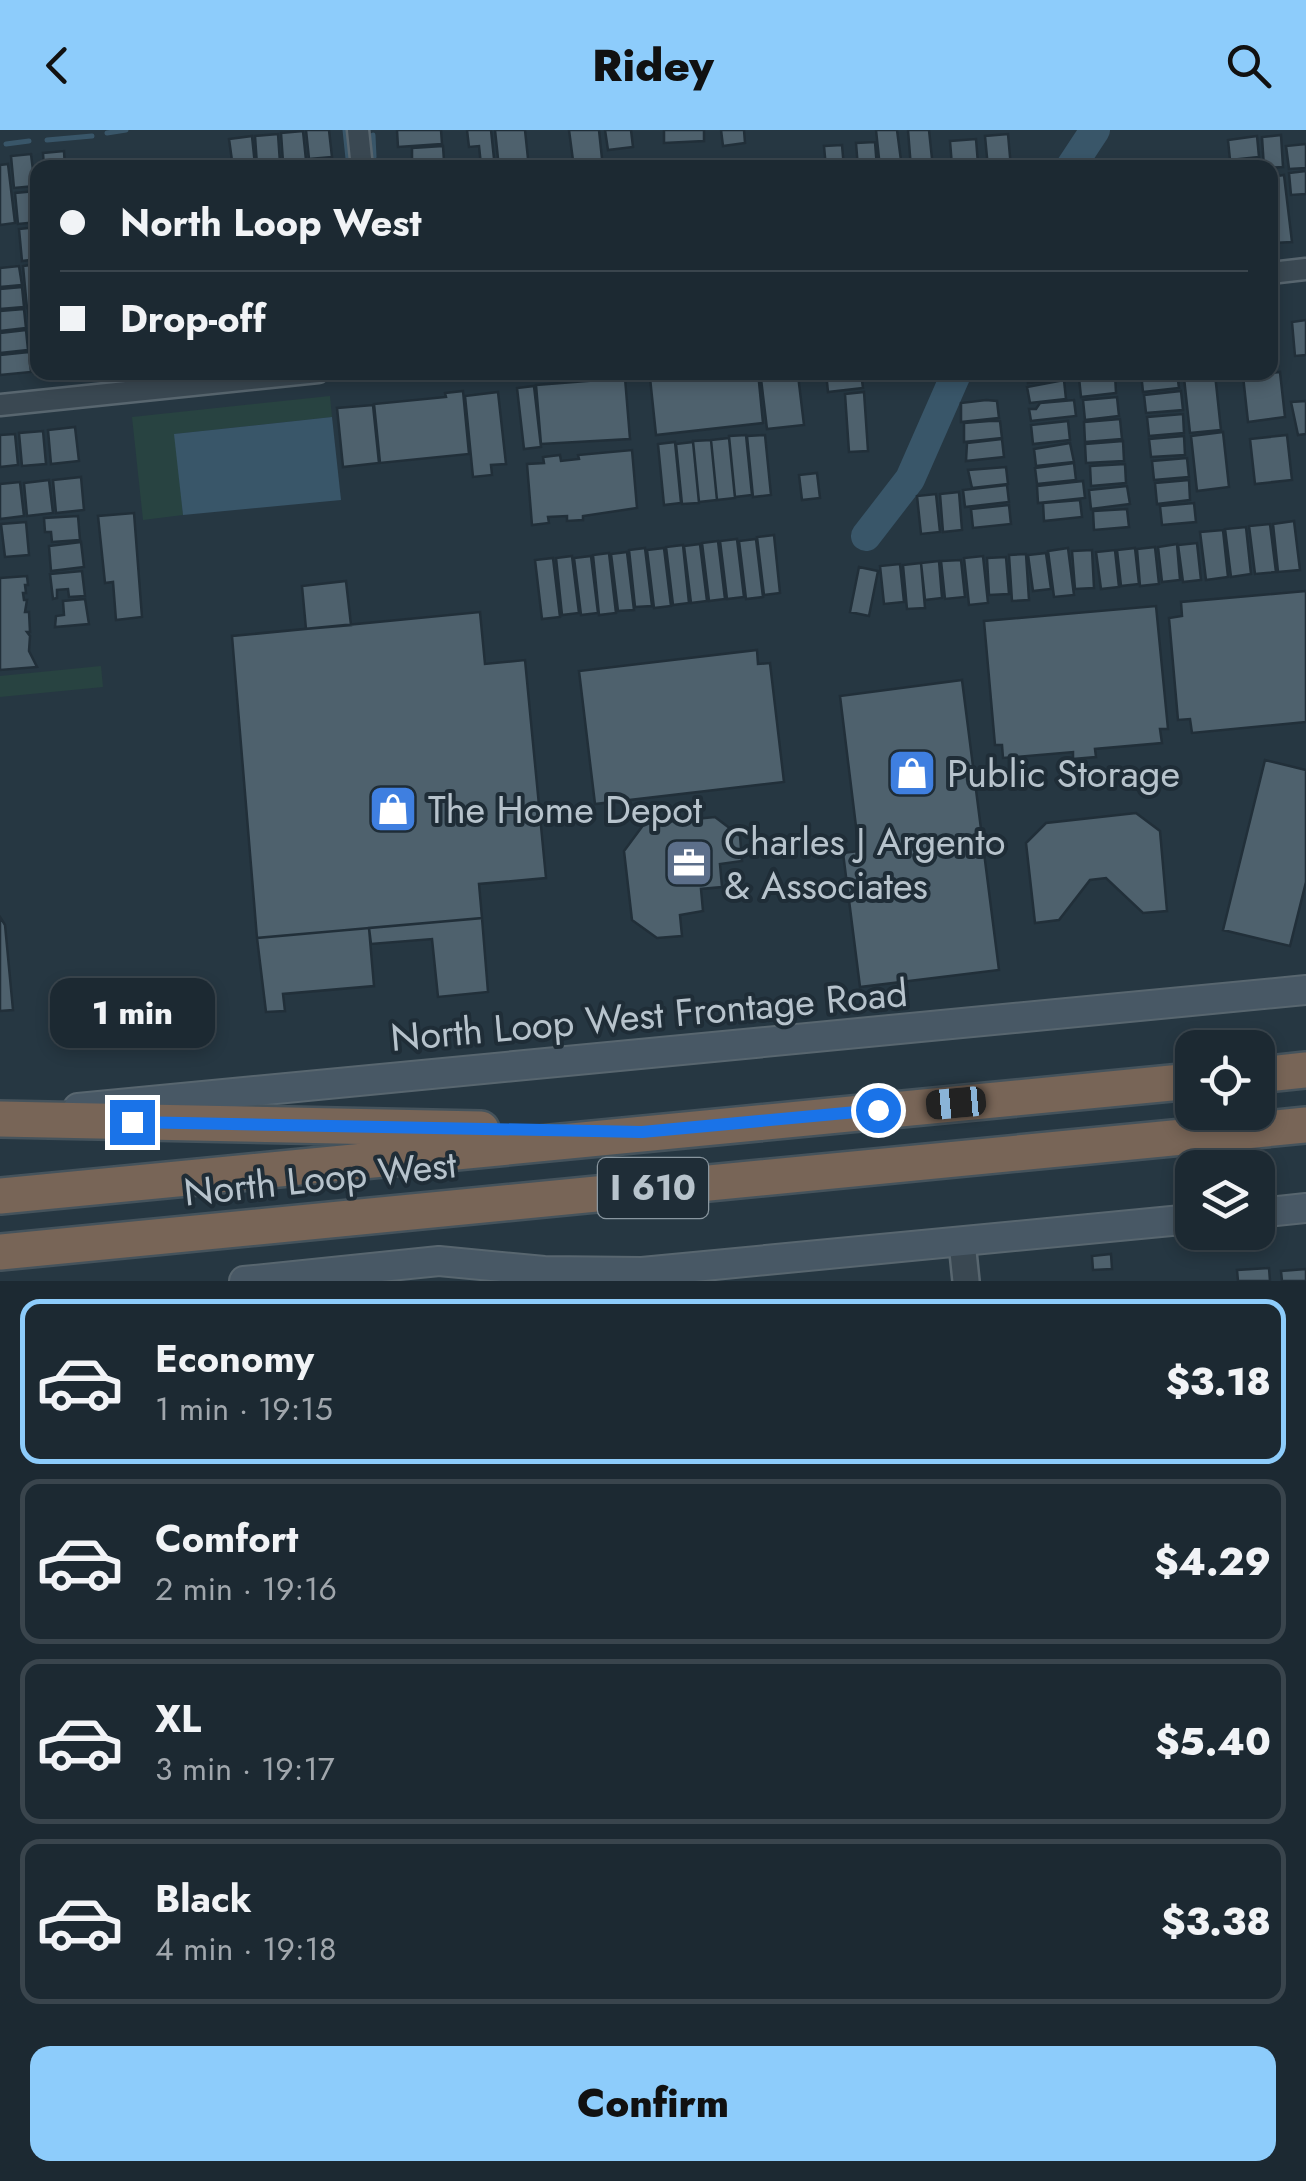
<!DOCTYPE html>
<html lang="en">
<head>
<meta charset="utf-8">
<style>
  :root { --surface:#1c2932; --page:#25313a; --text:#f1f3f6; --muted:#a0a6ac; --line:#3a454d; --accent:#8dccfb }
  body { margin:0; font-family:Jost,sans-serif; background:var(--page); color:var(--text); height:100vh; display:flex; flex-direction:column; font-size:38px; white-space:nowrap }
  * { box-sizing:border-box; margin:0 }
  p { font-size:32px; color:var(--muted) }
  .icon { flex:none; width:55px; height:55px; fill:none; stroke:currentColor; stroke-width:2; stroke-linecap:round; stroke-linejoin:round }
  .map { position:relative; height:1151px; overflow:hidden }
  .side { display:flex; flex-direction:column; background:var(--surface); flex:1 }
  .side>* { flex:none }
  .banner { position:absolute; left:30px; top:30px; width:1248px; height:220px; border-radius:20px; box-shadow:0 5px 15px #0003,0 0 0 2px var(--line); display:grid; align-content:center; height:220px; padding:0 30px; background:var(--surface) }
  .buttons { position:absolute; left:1175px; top:900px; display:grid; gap:20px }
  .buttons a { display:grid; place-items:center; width:100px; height:100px; border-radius:20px; background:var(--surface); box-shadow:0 5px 15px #0003,0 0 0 2px var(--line); font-size:50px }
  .end { position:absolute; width:45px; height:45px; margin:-22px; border:12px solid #1a73e8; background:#fff; box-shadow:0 0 0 5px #fff }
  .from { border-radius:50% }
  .bubble { position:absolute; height:70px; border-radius:20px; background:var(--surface); box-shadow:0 5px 15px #0003,0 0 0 2px var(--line); font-size:32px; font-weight:800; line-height:70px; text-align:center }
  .car { position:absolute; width:30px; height:60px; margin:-30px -15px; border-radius:12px; box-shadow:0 0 8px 2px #0007; background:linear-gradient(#222 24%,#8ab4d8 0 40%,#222 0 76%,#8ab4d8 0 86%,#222 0) }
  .banner b { display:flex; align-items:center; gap:35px; height:95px; font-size:38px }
  .banner b+b { border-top:2px solid var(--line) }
  .banner i { width:25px; height:25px; background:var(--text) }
  ul { padding:18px 0 0; list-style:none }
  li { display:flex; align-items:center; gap:30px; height:165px; margin:0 20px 15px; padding:0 10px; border:5px solid var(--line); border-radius:20px }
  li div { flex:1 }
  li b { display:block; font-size:38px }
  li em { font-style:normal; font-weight:800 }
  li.selected { border-color:var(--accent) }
  li>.icon { width:90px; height:90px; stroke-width:1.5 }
  .cta { display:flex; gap:20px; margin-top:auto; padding:20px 30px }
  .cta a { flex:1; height:115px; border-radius:20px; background:var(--accent); color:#111; font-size:40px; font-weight:800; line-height:115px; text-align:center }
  header { display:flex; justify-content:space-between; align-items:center; height:130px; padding:0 30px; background:var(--accent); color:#111; font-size:45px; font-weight:800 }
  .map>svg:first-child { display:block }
</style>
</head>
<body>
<header><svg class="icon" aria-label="back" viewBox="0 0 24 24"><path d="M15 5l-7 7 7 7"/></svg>Ridey<svg class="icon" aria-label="search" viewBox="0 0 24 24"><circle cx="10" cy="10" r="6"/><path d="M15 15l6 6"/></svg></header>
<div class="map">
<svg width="1306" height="1151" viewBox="0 0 1306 1151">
  <rect width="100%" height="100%" fill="#263742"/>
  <path fill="#284341" d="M 330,266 L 332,287 L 175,304 L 183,385 L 143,390 L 132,287 Z
    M 101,536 L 103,557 L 0,567 L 0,546 Z"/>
  <path fill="#395669" d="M 332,287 L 341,370 L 183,385 L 174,304 Z"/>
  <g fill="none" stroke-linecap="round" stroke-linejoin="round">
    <path stroke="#395669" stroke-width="5" d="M 345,0 L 349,38
      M 107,3 L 126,0
      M 373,5 L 374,27
      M 47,10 L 92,6
      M 6,14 L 29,11"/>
    <path stroke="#395669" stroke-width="30" d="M 1070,38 L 1095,0
      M 866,406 L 910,349 L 957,242"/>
  </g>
  <path fill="#4e616d" stroke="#212f39" stroke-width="2.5" d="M 306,0 L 329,0 L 332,27 L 309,29 Z
    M 397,0 L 441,0 L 442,14 L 398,17 Z
    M 467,0 L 491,0 L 495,38 L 473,38 L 481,35 L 479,16 L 469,17 Z
    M 495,0 L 525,0 L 529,38 L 499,38 Z
    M 569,0 L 599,0 L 603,38 L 574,38 Z
    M 605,0 L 631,0 L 633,17 L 608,20 Z
    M 664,0 L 704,0 L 704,11 L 664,13 Z
    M 721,0 L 744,0 L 745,13 L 723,16 Z
    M 876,0 L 897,0 L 902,38 L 880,38 Z
    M 908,0 L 929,0 L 933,38 L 911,38 Z
    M 303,1 L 306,30 L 283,32 L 281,3 Z
    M 278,4 L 280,33 L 257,35 L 255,6 Z
    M 1008,4 L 1011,38 L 988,38 L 985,6 Z
    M 1281,5 L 1283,37 L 1264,38 L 1262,7 Z
    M 252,6 L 255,35 L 233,38 L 229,9 Z
    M 1257,6 L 1259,27 L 1230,30 L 1228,10 Z
    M 976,9 L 978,34 L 952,36 L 950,11 Z
    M 875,12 L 877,38 L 858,38 L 856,13 Z
    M 1306,14 L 1306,38 L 1289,39 L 1286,16 Z
    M 842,15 L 844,38 L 826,38 L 824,16 Z
    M 443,16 L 444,31 L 412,33 L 412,18 Z
    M 64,21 L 65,38 L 44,38 L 43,23 Z
    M 31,24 L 35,56 L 14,58 L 11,26 Z
    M 8,34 L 15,93 L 0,95 L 0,35 Z
    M 1306,41 L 1306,64 L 1291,65 L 1289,43 Z
    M 1284,45 L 1292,112 L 1273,113 L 1270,47 Z
    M 36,61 L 38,92 L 18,94 L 15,63 Z
    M 38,97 L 38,129 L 22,131 L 19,99 Z
    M 38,134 L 38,177 L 27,178 L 23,136 Z
    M 19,136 L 22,155 L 0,157 L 0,138 Z
    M 22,157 L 24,177 L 0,179 L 0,159 Z
    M 38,178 L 39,242 L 34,243 L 28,179 Z
    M 24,179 L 26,198 L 0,201 L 0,181 Z
    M 1306,190 L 1306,225 L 1295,226 L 1292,192 Z
    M 26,200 L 28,220 L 0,223 L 0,203 Z
    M 29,222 L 31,242 L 0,245 L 0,225 Z
    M 758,242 L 763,293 L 656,305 L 650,248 L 688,242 Z
    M 826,242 L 861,242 L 863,258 L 828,262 Z
    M 1027,242 L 1065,242 L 1065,249 L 1028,253 Z
    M 1177,242 L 1179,258 L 1143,262 L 1141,243 Z
    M 1280,242 L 1285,287 L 1248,292 L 1243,246 Z
    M 1115,244 L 1116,263 L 1081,267 L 1079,248 Z
    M 1215,244 L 1221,300 L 1190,303 L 1184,248 Z
    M 798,245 L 804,295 L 767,299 L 761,249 Z
    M 625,248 L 630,309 L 541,314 L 536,255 Z
    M 1064,250 L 1066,269 L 1030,273 L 1027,257 Z
    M 534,256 L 541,317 L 524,319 L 517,258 Z
    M 463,261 L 469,324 L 380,333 L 374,274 L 446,267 L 445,263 Z
    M 1181,261 L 1183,280 L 1146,283 L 1144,265 Z
    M 498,262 L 506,334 L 491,335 L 492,345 L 473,347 L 465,266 Z
    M 864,262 L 868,321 L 849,322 L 845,264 Z
    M 1117,267 L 1119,286 L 1085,290 L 1083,270 Z
    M 986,270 L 997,271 L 999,288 L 961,292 L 961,273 Z
    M 1074,270 L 1076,286 L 1031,291 L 1029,279 L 1036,279 L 1040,273 Z
    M 1306,271 L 1306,304 L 1298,305 L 1291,272 Z
    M 373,275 L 379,333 L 343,337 L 337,278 Z
    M 1183,284 L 1184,303 L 1149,306 L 1147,287 Z
    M 1120,289 L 1122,309 L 1085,312 L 1084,292 Z
    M 989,291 L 1000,291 L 1002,308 L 964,312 L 964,293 Z
    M 1068,291 L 1070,310 L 1033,314 L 1031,295 Z
    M 75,297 L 79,331 L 51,334 L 48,300 Z
    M 43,301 L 46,334 L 22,336 L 19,303 Z
    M 1223,302 L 1229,357 L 1197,361 L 1191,306 Z
    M 15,304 L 18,335 L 0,337 L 0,305 Z
    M 746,305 L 752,365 L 735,367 L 729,306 Z
    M 765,305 L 771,365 L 753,367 L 747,306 Z
    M 1287,305 L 1292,350 L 1255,354 L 1250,309 Z
    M 1184,306 L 1185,325 L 1151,327 L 1149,309 Z
    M 729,308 L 735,368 L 717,370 L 711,310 Z
    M 1002,309 L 1004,327 L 966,331 L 967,313 Z
    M 711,310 L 717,370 L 699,372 L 693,311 Z
    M 1123,311 L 1124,331 L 1086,333 L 1085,314 Z
    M 675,312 L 681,373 L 664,375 L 658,314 Z
    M 693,312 L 699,373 L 682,374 L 676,314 Z
    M 1070,313 L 1074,332 L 1036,336 L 1034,319 Z
    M 632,320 L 637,378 L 583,386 L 583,390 L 567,391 L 567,386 L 548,387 L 549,393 L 532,395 L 527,334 L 544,333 L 543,327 L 560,325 L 561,331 L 579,329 L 578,325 Z
    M 1187,328 L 1189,347 L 1154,350 L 1152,331 Z
    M 1074,333 L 1076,350 L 1037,354 L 1035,338 Z
    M 1125,334 L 1126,353 L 1091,356 L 1090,336 Z
    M 1006,337 L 1008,354 L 972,358 L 968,340 Z
    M 817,343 L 820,368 L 802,370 L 799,345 Z
    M 81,347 L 84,380 L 56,383 L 53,350 Z
    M 49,350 L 53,383 L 27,386 L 24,353 Z
    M 1189,350 L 1190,370 L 1157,374 L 1155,353 Z
    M 1083,351 L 1085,368 L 1038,373 L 1037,356 Z
    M 20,352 L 24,386 L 0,389 L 0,354 Z
    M 1007,355 L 1009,372 L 965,377 L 963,360 Z
    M 1127,356 L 1130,374 L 1091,379 L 1089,360 Z
    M 959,362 L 962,400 L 943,402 L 940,364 Z
    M 936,364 L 940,402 L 921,404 L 917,366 Z
    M 1080,370 L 1082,387 L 1044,391 L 1043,373 Z
    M 1194,373 L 1196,392 L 1162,395 L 1160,376 Z
    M 1009,375 L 1011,394 L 973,398 L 971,379 Z
    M 1127,379 L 1129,397 L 1094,400 L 1093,381 Z
    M 134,383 L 142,487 L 116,490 L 113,452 L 105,453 L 98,386 Z
    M 78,386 L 80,410 L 52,412 L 51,402 L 45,402 L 44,388 Z
    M 1294,391 L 1300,440 L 1278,442 L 1273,394 Z
    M 26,392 L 29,425 L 5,427 L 1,394 Z
    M 1270,394 L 1276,442 L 1255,444 L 1249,396 Z
    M 1246,397 L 1251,444 L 1231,447 L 1225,399 Z
    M 1223,400 L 1228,447 L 1206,450 L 1200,402 Z
    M 774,405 L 780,463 L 764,465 L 757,407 Z
    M 737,409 L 744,467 L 727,469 L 720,411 Z
    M 756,409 L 763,467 L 746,469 L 739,411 Z
    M 718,411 L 725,469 L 709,471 L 702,413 Z
    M 81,412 L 84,437 L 51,441 L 49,416 Z
    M 1197,413 L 1201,450 L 1183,452 L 1178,415 Z
    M 700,414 L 707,471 L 691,473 L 684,416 Z
    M 1177,414 L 1180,450 L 1162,452 L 1158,417 Z
    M 683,415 L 689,473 L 673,475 L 666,417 Z
    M 1155,417 L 1159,454 L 1140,456 L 1137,419 Z
    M 645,418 L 652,476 L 635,477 L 629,420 Z
    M 664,418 L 671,476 L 654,478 L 647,420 Z
    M 1068,418 L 1074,465 L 1054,467 L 1048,421 Z
    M 1135,418 L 1139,454 L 1121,456 L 1117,420 Z
    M 1092,420 L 1094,458 L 1075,459 L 1072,421 Z
    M 1115,420 L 1119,457 L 1101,459 L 1096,422 Z
    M 627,422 L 634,480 L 618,481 L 611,424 Z
    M 609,423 L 616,483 L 599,485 L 593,425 Z
    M 1046,423 L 1051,459 L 1033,461 L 1028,425 Z
    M 1026,424 L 1029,470 L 1012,471 L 1009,425 Z
    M 572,426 L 579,483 L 562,485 L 556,428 Z
    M 591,426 L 598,483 L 581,485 L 574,428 Z
    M 983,426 L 988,473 L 969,475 L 964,428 Z
    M 1006,427 L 1009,464 L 989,465 L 987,428 Z
    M 553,428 L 560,487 L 542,489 L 535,430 Z
    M 961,430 L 965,467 L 945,469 L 941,431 Z
    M 939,431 L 942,468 L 925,470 L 921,433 Z
    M 921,433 L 925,478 L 907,479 L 903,435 Z
    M 900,434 L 904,472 L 884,474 L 880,436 Z
    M 859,437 L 878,441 L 869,486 L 850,482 Z
    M 82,441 L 85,466 L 69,467 L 68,459 L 57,460 L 57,468 L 53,469 L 50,444 Z
    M 27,446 L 28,455 L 25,455 L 26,463 L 23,463 L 24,470 L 27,470 L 25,482 L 29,482 L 30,502 L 27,502 L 30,506 L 29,521 L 37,537 L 0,540 L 0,448 Z
    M 346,451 L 351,495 L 306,499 L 302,456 Z
    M 1306,461 L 1306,592 L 1192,603 L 1190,589 L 1178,590 L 1169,488 L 1182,486 L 1181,472 Z
    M 85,469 L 89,494 L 55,497 L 56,486 L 64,485 L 63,471 Z
    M 1156,476 L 1168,599 L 1160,599 L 1162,613 L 1095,619 L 1096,627 L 1073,629 L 1073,622 L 1003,628 L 1002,615 L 995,615 L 984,491 Z
    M 480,482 L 485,534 L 525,530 L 546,748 L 479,754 L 482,788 L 257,808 L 232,506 Z
    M 757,520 L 758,534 L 770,533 L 784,652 L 595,674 L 579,541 Z
    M 962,550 L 999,840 L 860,857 L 843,723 L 859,721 L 840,566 Z
    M 1265,630 L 1306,640 L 1306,752 L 1290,816 L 1223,800 Z
    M 1136,683 L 1160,701 L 1167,781 L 1143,783 L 1106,748 L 1090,750 L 1059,790 L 1035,793 L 1026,713 L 1046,693 Z
    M 715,687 L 740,706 L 742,731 L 720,734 L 722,757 L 701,759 L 703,781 L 680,785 L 682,806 L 657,808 L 632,790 L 624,721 L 644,694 Z
    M 0,787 L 5,795 L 13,880 L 0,881 Z
    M 482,788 L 488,862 L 438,867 L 432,809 L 371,814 L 369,798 Z
    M 369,798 L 374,856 L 283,864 L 285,881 L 266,882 L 257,808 Z
    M 1111,1124 L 1112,1139 L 1093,1140 L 1092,1126 Z
    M 1269,1138 L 1270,1151 L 1238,1151 L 1237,1140 Z
    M 1306,1139 L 1306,1151 L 1282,1151 L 1281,1141 Z"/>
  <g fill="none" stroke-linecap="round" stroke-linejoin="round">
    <g stroke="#58666f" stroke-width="25">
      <path id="minor" d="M 358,0 L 362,38
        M 1270,143 L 1306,139
        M 0,275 L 318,242"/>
    </g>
    <g stroke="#58666f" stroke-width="30">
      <path id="tertiary" d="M 962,1112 L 966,1151"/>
    </g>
    <g stroke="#58666f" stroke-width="32">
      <path id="secondary" d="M 78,978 L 1306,860
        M 1258,1083 L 1306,1078
        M 244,1151 L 439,1131 L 544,1141 L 642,1142 L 1192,1089"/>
    </g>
    <g stroke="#45535c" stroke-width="40">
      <path id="motorway" d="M 1258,945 L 1306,940
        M 0,989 L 481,999
        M 0,1066 L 1192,951
        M 0,1122 L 1306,995"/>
    </g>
    <use href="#minor" stroke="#3a4852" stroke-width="20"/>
    <use href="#tertiary" stroke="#3a4852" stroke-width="25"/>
    <use href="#secondary" stroke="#485865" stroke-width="28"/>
    <use href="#motorway" stroke="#786557" stroke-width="35"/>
  </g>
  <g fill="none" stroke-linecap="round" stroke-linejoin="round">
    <path stroke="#1a73e8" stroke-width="12" d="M 132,992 L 642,1002 L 878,980"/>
  </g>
  <defs>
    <g id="shop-square" transform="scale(2.5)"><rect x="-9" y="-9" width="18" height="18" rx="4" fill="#3f7fe0" stroke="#1f2d37"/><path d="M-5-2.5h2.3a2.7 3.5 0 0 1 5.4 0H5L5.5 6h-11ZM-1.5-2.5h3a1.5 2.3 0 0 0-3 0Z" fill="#fff"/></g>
    <g id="office-square" transform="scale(2.5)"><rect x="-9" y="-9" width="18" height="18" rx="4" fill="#5c6f8a" stroke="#1f2d37"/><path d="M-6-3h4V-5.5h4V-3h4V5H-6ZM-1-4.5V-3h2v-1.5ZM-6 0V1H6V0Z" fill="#fff"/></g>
  </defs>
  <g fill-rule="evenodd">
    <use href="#shop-square" x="912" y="643"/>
    <use href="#shop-square" x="393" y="679"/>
    <use href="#office-square" x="689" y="733"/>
  </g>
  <g text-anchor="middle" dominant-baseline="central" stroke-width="8" stroke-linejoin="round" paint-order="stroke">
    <rect fill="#1f2d37" stroke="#89969f" stroke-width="2.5" x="598" y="1028" width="110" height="60" rx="8"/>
    <g font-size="35" font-weight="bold" fill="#b7c3cc">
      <text x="653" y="1058">I 610</text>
    </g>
    <g font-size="38" fill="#b7c3cc" stroke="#1f2d37" text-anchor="start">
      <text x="947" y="643">Public Storage</text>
      <text x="428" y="679">The Home Depot</text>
      <text x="724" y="711">Charles J Argento<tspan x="724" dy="44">&amp; Associates</tspan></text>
    </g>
    <g font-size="38" fill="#b7c3cc" stroke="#1f2d37">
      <text transform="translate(649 885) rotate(-5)">North Loop West Frontage Road</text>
      <text transform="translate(320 1048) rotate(-6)">North Loop West</text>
    </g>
  </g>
</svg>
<div class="buttons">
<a><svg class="icon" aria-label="locate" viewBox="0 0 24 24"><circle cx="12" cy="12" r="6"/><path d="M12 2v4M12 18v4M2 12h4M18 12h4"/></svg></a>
<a><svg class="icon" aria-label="layers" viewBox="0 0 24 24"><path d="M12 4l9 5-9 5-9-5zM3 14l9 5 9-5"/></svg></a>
</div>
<i class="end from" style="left:878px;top:980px"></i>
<i class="end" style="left:132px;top:992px"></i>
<div class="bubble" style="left:50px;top:848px;width:165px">1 min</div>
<i class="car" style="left:956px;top:973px;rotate:265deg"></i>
<div class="banner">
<b><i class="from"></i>North Loop West</b>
<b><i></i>Drop-off</b>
</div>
</div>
<section class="side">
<ul>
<li class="selected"><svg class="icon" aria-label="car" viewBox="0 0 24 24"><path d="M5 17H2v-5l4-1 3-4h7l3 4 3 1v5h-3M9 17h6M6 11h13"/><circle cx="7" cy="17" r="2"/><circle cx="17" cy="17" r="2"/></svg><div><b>Economy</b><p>1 min · 19:15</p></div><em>$3.18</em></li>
<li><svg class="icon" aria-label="car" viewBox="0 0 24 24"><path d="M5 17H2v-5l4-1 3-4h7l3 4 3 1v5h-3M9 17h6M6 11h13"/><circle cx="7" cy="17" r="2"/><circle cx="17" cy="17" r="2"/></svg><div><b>Comfort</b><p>2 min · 19:16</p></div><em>$4.29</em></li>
<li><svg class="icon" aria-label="car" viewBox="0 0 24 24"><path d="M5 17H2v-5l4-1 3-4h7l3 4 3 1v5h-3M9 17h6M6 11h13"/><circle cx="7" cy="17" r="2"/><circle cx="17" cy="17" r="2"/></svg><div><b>XL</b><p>3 min · 19:17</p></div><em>$5.40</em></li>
<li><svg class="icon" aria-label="car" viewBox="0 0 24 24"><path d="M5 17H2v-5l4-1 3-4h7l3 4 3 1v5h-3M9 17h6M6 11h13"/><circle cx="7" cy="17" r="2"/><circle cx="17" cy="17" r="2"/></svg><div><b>Black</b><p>4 min · 19:18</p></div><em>$3.38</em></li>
</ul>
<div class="cta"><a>Confirm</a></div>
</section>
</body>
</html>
